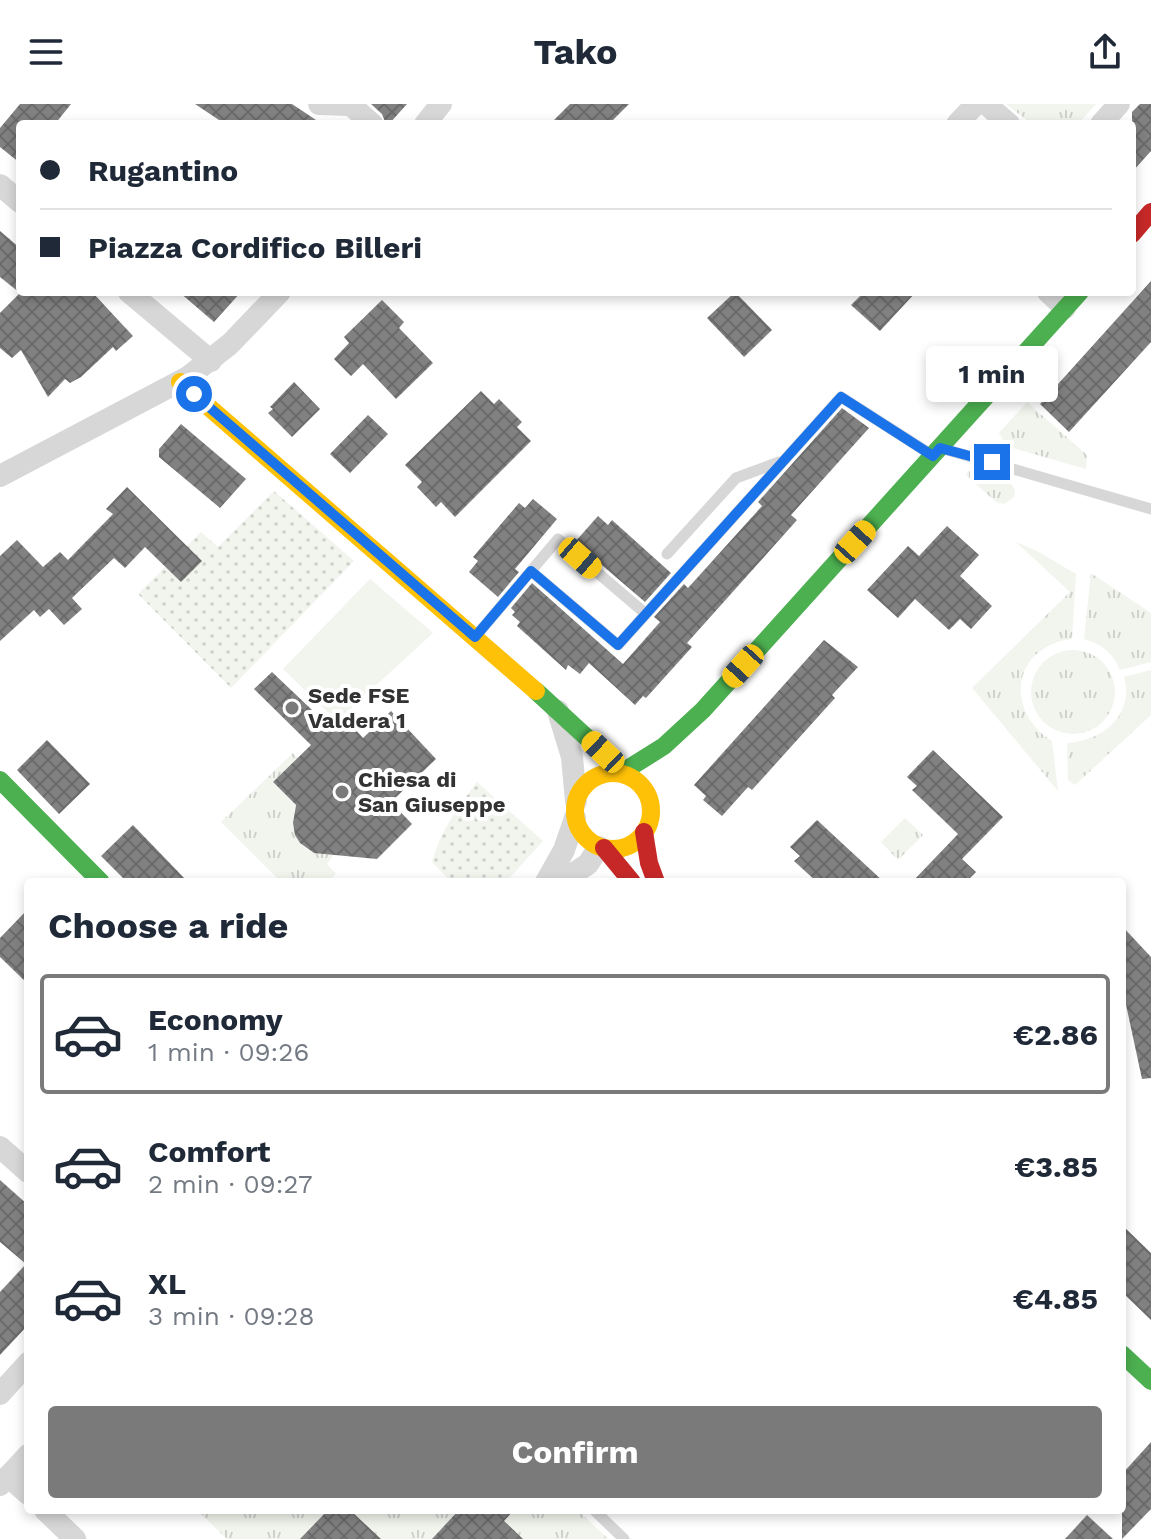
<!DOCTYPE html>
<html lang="en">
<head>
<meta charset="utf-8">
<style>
  :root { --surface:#fff; --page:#f6f6f7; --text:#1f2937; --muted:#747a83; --line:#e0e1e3; --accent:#7a7a7a }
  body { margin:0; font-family:"Work Sans",sans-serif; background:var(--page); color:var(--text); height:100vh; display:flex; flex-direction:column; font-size:30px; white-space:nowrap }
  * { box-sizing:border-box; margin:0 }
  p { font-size:26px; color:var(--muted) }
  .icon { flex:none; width:44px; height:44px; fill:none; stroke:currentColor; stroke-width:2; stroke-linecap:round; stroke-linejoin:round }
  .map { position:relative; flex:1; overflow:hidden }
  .details { position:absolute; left:24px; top:774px; width:1102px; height:636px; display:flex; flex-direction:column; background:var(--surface); border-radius:8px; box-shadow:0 4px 12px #0003 }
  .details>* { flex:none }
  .guide { position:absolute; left:16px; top:16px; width:1120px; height:176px; border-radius:8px; box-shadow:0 4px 12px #0003; display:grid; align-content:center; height:176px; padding:0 24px; background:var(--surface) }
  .end { position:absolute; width:36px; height:36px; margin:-18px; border:10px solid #1a73e8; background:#fff; box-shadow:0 0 0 4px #fff }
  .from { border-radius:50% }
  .bubble { position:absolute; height:56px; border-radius:8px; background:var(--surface); box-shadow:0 4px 12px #0003; font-size:26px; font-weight:700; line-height:56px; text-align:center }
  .car { position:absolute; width:24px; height:48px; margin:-24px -12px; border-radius:10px; box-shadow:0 0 6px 2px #0007; background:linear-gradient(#f5c518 24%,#345 0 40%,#f5c518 0 76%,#345 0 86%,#f5c518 0) }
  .guide b { display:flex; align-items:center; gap:28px; height:76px; font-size:30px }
  .guide b+b { border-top:2px solid var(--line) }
  .guide i { width:20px; height:20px; background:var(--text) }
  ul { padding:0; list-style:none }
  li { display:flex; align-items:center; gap:24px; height:120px; margin:0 16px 12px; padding:0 8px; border:4px solid transparent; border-radius:8px }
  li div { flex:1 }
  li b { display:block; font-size:30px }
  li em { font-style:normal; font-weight:700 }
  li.current { border-color:var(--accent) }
  li>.icon { width:72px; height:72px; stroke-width:1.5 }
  h2 { padding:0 24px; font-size:36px; line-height:96px }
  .action { display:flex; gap:16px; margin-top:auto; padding:16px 24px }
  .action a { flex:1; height:92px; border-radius:8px; background:var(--accent); color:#fff; font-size:32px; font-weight:700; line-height:92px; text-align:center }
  header { display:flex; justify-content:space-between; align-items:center; height:104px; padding:0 24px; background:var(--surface); font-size:36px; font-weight:700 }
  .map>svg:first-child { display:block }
</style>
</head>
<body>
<header><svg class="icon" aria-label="menu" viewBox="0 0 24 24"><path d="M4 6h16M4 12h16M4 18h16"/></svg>Tako<svg class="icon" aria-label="share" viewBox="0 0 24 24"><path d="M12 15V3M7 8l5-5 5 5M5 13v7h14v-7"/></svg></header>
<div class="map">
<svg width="1151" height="1435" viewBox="0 0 1151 1435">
  <defs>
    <pattern id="grass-tufts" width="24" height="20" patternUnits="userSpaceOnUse" patternTransform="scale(2)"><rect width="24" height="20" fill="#f1f5ed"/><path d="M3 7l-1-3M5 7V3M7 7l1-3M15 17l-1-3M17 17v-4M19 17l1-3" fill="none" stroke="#cfd2cc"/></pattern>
    <pattern id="park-dots" width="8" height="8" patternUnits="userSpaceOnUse" patternTransform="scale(2)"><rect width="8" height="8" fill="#f1f5ed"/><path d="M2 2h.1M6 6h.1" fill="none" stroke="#cfd2cc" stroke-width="1.8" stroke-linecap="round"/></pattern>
    <pattern id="building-cross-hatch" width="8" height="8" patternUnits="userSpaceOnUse" patternTransform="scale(2)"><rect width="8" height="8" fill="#818181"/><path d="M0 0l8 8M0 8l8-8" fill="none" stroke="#6a6a6a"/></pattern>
  </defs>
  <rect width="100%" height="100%" fill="#fff"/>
  <path fill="url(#grass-tufts)" d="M 1006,0 L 1096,0 L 1078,20 L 1032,20 Z
    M 1027,298 L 1087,351 L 1086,365 L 1006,342 L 999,329 Z
    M 968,367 L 1009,377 L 1015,386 L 1014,393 L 1004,400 L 996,398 L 966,371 Z
    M 1016,438 L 1039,448 L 1076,470 L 1072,535 C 1013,542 1003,606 1052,637 L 1058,687 L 972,584 L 1070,488 Z
    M 1091,469 L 1151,509 L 1151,558 L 1120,566 C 1113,549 1102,540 1084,535 Z
    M1031 588a42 42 0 1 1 84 0a42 42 0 1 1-84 0Z
    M 1151,566 L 1151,611 L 1075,681 L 1068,676 L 1067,639 C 1102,637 1135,612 1124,573 Z
    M 293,649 L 298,654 L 273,679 L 295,701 C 292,722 292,740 314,749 L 338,745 L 327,760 L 336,770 L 328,778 L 281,778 L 221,718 Z
    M 905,714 L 923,731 L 898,756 L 881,738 Z
    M 197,1406 L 578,1406 L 608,1435 L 227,1435 Z"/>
  <path fill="url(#park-dots)" d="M 274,387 L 354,457 L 231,584 L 138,490 L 201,428 L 218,443 Z
    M 477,678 L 543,737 L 506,778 L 451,778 L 432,758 C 441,726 457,704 477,678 Z"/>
  <path fill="#f1f5ed" d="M 370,475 L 433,529 L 337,617 L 283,565 Z"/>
  <path fill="url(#building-cross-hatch)" d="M 20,0 L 71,0 L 55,20 L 20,20 L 20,59 L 0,43 L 0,24 Z
    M 195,0 L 292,0 L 322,20 L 225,20 Z
    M 371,0 L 407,0 L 389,20 L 386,20 L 382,10 Z
    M 570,0 L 629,0 L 609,20 L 550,20 Z
    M 1140,0 L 1151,0 L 1151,47 L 1132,68 L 1132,8 Z
    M 0,127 L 20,144 L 20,189 L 92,188 L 133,232 L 116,247 L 113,243 L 81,273 L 70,279 L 65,275 L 48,293 L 21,246 L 12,254 L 0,244 L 0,209 L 20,189 L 0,173 Z
    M 1151,177 L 1151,238 L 1069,328 L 1040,300 Z
    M 179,188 L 241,188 L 214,218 Z
    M 735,188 L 772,226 L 744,253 L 707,214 Z
    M 864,188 L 916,188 L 880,227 L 851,201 Z
    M 382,196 L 404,218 L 399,224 L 433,259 L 396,295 L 363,260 L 351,272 L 334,255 L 349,239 L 344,233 Z
    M 294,278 L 320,305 L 292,333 L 268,309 L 273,305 L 270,303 Z
    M 481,287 L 494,300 L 499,295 L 522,318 L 517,323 L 531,337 L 455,413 L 441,398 L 436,403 L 417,383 L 422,378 L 405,361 Z
    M 842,304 L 869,324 L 791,411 L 797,416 L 687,539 L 692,543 L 646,594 L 643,592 L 635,601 L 589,559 L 580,570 L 568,561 L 566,566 L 517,522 L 520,518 L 512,511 L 515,508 L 511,504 L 532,479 L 623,560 L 660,518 L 654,513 L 684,480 L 688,484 L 762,402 L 758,398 Z
    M 368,311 L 388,330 L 350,369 L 330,350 Z
    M 181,320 L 246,375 L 220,404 L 159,353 L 159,345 Z
    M 127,383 L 202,457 L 181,478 L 145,443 L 125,464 L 114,454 L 72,494 L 82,505 L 64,521 L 49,505 L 40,513 L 34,506 L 0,537 L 0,452 L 17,436 L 43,463 L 60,448 L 68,456 L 113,410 L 106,405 Z
    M 533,395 L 557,415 L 515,465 L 519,468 L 498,493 L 469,468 L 478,457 L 473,453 L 519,399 L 525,404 Z
    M 598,412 L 608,421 L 612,416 L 671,469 L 645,498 L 575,438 Z
    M 947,422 L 979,451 L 960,472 L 992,502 L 971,525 L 960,515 L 949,526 L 915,495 L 898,514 L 867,486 L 908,442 L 919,452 Z
    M 824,536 L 858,563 L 832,591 L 835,594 L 752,686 L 748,683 L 722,712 L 703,696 L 706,692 L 694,681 Z
    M 272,568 L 330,623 L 345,614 L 363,634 L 391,607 L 436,655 L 391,698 L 412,720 L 377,755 L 314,749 L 300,739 L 295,731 L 293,719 L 296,701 L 273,678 L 311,641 L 254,585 Z
    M 47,636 L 90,680 L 59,710 L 17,666 Z
    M 933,646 L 1003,713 L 962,755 L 976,768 L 966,778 L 912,778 L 958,730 L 912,686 L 917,682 L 907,673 Z
    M 817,716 L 884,778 L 817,778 L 794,757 L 800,752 L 790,743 Z
    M 133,721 L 188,778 L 127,778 L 101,752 Z
    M 28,805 L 28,880 L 0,853 L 0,834 Z
    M 1122,822 L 1151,853 L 1151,974 L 1142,975 L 1122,882 Z
    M 0,1076 L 28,1101 L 28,1221 L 0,1251 L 0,1188 L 26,1160 L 0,1138 Z
    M 1122,1121 L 1151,1149 L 1151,1216 L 1122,1188 Z
    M 1151,1338 L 1151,1405 L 1122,1435 L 1122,1370 Z
    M 328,1406 L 350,1406 L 381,1435 L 300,1435 Z
    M 459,1406 L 514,1406 L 504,1417 L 523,1435 L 432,1435 Z
    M 1087,1411 L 1113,1435 L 1065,1435 Z"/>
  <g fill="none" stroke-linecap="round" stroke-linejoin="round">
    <path stroke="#d7d7d7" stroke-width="11" d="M 944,345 L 1151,405
      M 667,450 L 736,374 L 779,358
      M 531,467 L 558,435 L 646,510
      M 475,533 L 531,467 L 618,541 L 841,293 L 932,351
      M 594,1406 L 624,1435"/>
    <path stroke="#d7d7d7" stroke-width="22" d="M 319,0 L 351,1 L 372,20
      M 986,0 L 1009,20
      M 425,20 L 441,0
      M 957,20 L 976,0
      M 1101,20 L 1119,0
      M 0,81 L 20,98
      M 129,188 L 211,257
      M 1048,188 L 1065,204
      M 0,372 L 188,273 L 230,240 L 280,188
      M 558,607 L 572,653 L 576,697
      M 546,778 L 564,746 L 575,714
      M 561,778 L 588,760 L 599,743
      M 0,1043 L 28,1068
      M 0,1290 L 28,1259
      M 8,1372 L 28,1390
      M 0,1381 L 28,1351
      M 45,1406 L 75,1435"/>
    <path stroke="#4caf50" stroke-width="18" d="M 536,587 L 610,655 L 618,669
      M 621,669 L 664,642 L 703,606 L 1080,188
      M 0,676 L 101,778
      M 1122,1250 L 1151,1277"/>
    <path stroke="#ffc107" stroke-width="18" d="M 180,278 L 536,587
      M575 707a38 38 0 1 1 76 0a38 38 0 1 1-76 0Z"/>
    <path stroke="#c62828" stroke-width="18" d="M 1132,130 L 1151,108
      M 644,728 L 649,759 L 656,778
      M 604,744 L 632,778"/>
  </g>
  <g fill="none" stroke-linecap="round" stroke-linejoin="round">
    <path stroke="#1a73e8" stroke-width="10" d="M 194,290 L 475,533 L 531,467 L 618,541 L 841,293 L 933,352 L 940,344 L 992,358"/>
  </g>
  <g fill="#7a7a7a" stroke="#fff" stroke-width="3">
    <circle cx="292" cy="604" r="8"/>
    <circle cx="342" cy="688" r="8"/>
  </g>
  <g text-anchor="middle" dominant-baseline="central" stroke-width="8" stroke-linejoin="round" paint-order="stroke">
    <g font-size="22" font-weight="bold" fill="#333" stroke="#fff" text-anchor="start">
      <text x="308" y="591">Sede FSE<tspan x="308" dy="25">Valdera 1</tspan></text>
      <text x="358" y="675">Chiesa di<tspan x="358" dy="25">San Giuseppe</tspan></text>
    </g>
  </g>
</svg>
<i class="end from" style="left:194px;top:290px"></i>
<i class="end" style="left:992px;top:358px"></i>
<div class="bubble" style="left:926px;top:242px;width:132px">1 min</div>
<i class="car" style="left:855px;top:438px;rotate:42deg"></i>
<i class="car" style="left:580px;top:454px;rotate:131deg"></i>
<i class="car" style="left:743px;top:562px;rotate:222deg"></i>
<i class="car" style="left:603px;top:648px;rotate:313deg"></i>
<div class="guide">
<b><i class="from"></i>Rugantino</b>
<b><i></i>Piazza Cordifico Billeri</b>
</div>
<section class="details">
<h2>Choose a ride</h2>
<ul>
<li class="current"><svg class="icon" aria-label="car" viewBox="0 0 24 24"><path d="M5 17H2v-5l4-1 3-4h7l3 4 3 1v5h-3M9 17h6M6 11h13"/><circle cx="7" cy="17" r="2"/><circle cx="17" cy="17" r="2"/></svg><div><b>Economy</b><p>1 min · 09:26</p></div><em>€2.86</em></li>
<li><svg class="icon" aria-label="car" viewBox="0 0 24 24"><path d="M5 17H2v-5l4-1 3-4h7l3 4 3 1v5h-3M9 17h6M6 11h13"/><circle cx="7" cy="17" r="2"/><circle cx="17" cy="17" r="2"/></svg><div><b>Comfort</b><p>2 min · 09:27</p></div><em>€3.85</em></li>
<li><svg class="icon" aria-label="car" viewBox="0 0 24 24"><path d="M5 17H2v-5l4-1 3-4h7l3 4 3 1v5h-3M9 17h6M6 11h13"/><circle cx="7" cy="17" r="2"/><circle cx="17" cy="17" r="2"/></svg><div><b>XL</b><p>3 min · 09:28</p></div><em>€4.85</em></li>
</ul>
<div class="action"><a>Confirm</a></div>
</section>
</div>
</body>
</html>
